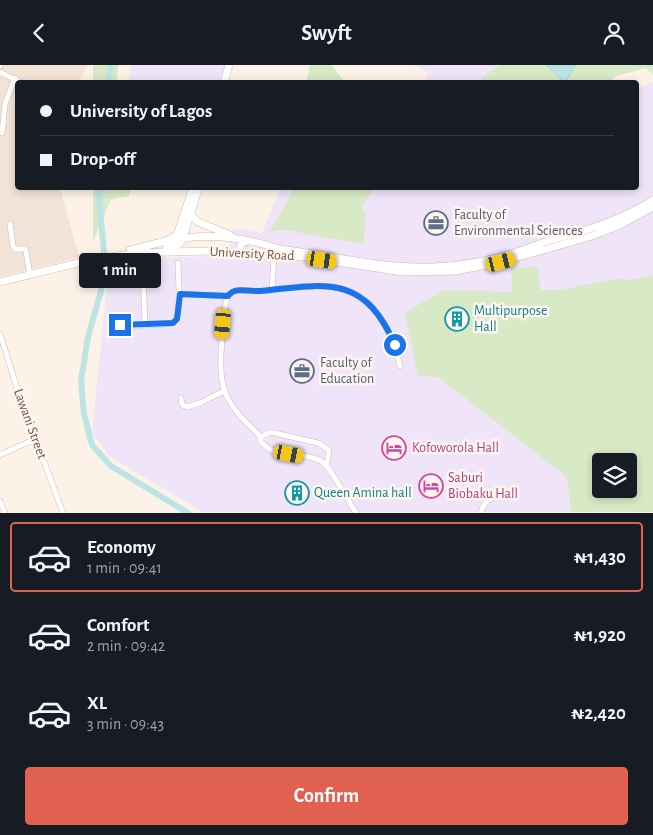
<!DOCTYPE html>
<html lang="en">
<head>
<meta charset="utf-8">
<style>
  :root { --surface:#171b24; --page:#20242c; --text:#f1f3f6; --muted:#9ea1a6; --line:#363941; --accent:#e16151 }
  body { margin:0; font-family:"Alegreya Sans",sans-serif; background:var(--page); color:var(--text); height:100vh; display:flex; flex-direction:column; font-size:19px; white-space:nowrap }
  * { box-sizing:border-box; margin:0 }
  p { font-size:16px; color:var(--muted) }
  .icon { flex:none; width:28px; height:28px; fill:none; stroke:currentColor; stroke-width:2; stroke-linecap:round; stroke-linejoin:round }
  .map { position:relative; height:448px; overflow:hidden }
  .sheet { display:flex; flex-direction:column; background:var(--surface); flex:1 }
  .sheet>* { flex:none }
  .top-card { position:absolute; left:15px; top:15px; width:624px; height:110px; border-radius:5px; box-shadow:0 2px 8px #0003; display:grid; align-content:center; height:110px; padding:0 25px; background:var(--surface) }
  .tools { position:absolute; left:592px; top:388px; display:grid; gap:10px }
  .tools a { display:grid; place-items:center; width:45px; height:45px; border-radius:5px; background:var(--surface); box-shadow:0 2px 8px #0003; font-size:25px }
  .end { position:absolute; width:22px; height:22px; margin:-11px; border:6px solid #1a73e8; background:#fff; box-shadow:0 0 0 2px #fff }
  .from { border-radius:50% }
  .bubble { position:absolute; height:35px; border-radius:5px; background:var(--surface); box-shadow:0 2px 8px #0003; font-size:16px; font-weight:600; line-height:35px; text-align:center }
  .car { position:absolute; width:15px; height:30px; margin:-15px -8px; border-radius:6px; box-shadow:0 0 4px 1px #0007; background:linear-gradient(#f5c518 24%,#345 0 40%,#f5c518 0 76%,#345 0 86%,#f5c518 0) }
  .top-card b { display:flex; align-items:center; gap:18px; height:48px; font-size:19px }
  .top-card b+b { border-top:1px solid var(--line) }
  .top-card i { width:12px; height:12px; background:var(--text) }
  ul { padding:9px 0 0; list-style:none }
  li { display:flex; align-items:center; gap:15px; height:70px; margin:0 10px 8px; padding:0 15px; border:2px solid transparent; border-radius:5px }
  li div { flex:1 }
  li b { display:block; font-size:19px }
  li em { font-style:normal; font-weight:600 }
  li.selected { border-color:var(--accent) }
  li>.icon { width:45px; height:45px; stroke-width:1.5 }
  .action { display:flex; gap:10px; margin-top:auto; padding:10px 25px }
  .action a { flex:1; height:58px; border-radius:5px; background:var(--accent); color:#fff; font-size:20px; font-weight:600; line-height:58px; text-align:center }
  header { display:flex; justify-content:space-between; align-items:center; height:65px; padding:0 25px; background:var(--surface); font-size:22px; font-weight:600 }
  .map>svg:first-child { display:block }
</style>
</head>
<body>
<header><svg class="icon" aria-label="back" viewBox="0 0 24 24"><path d="M15 5l-7 7 7 7"/></svg>Swyft<svg class="icon" aria-label="person" viewBox="0 0 24 24"><circle cx="12" cy="8" r="4"/><path d="M4 21q1-7 8-7t8 7"/></svg></header>
<div class="map">
<svg width="653" height="448" viewBox="0 0 653 448">
  <rect width="100%" height="100%" fill="#fcf2e8"/>
  <path fill="#f3e3d6" d="M 0,0 L 88,0 L 79,17 L 18,18 L 18,122 L 60,123 L 79,192 L 0,212 Z"/>
  <path fill="#efe4f8" fill-rule="evenodd" d="M 132,0 L 226,0 L 221,17 L 128,18 Z
    M 413,0 L 499,0 L 497,18 L 426,17 L 428,7 Z
    M 653,17 L 653,447 L 200,447 L 190,439 L 110,392 L 92,368 L 109,199 L 175,192 L 227,191 L 233,163 L 262,168 L 280,123 L 636,122 L 636,25 ZM 601,396 L 629,396 L 629,424 L 601,424 Z"/>
  <path fill="#d8e9c6" fill-rule="evenodd" d="M 93,0 L 118,0 L 117,17 L 93,17 Z
    M 310,0 L 331,0 L 345,17 L 306,17 Z
    M 501,0 L 653,0 L 653,10 L 646,3 L 616,11 L 609,17 L 485,18 L 481,13 Z
    M 295,122 L 374,123 L 362,141 L 366,152 L 363,179 L 286,165 L 270,166 Z
    M 93,123 L 131,123 L 129,131 L 111,134 L 93,177 Z
    M 538,202 L 540,225 L 560,225 L 604,216 L 617,214 L 629,215 L 653,210 L 653,447 L 571,447 L 567,412 L 438,312 L 418,311 L 405,248 L 443,225 L 512,227 L 511,203 ZM 601,396 L 629,396 L 629,424 L 601,424 Z"/>
  <path fill="#bce4e5" stroke="#a3d4d7" d="M 546,0 L 575,0 L 565,18 Z"/>
  <g fill="none" stroke-linecap="round" stroke-linejoin="round">
    <path stroke="#bce4e5" stroke-width="6" d="M 108,18 L 111,0
      M 98,122 L 106,208 L 88,272 L 81,316 L 84,349 L 92,380 L 111,401 L 188,448"/>
    <g stroke="#d0bbb0" stroke-width="6">
      <path id="minor" d="M 0,1 L 0,0
        M 0,7 L 22,18
        M 2,68 L 5,39 L 15,13
        M 10,159 L 13,181 L 15,184 L 25,184 L 26,186 L 30,210
        M 143,207 L 145,259
        M 272,225 L 274,191
        M 180,229 L 228,231
        M 121,261 L 168,259 C 171,258 173,258 175,256 C 182,248 178,210 178,198
        M 0,269 L 18,326 L 63,448
        M 181,333 L 182,340 L 187,342 L 200,338 L 224,326
        M 261,372 L 270,367 L 318,378 L 328,384 L 329,388 L 326,400
        M 0,390 L 35,374
        M 0,436 L 5,448
        M 356,448 C 348,436 331,402 321,396 C 303,386 272,395 260,375 L 261,372 C 223,335 218,327 222,273 C 223,259 223,244 228,231 C 235,221 253,227 264,226 C 286,223 311,219 333,222 C 374,227 392,266 400,301
        M 481,448 C 484,434 492,433 503,429"/>
    </g>
    <g stroke="#d2baae" stroke-width="8">
      <path id="secondary" d="M 224,18 L 229,0
        M 191,150 L 198,157 L 230,170
        M 166,176 C 204,168 242,171 279,184 C 328,190 384,204 433,202 C 459,201 487,196 512,189 C 524,185 535,180 548,176 C 587,165 618,157 653,135
        M 166,183 L 178,180 L 182,176 L 199,122
        M 130,185 L 166,176 L 177,170 L 193,122
        M 138,188 L 207,186 L 244,190 L 305,192 L 403,207 L 455,206 L 487,200 L 515,193 L 592,171 L 620,160 L 653,142
        M 244,190 L 240,186 L 240,182 L 242,178 L 249,176
        M 0,217 L 90,195 L 143,187"/>
    </g>
    <use href="#minor" stroke="#fff" stroke-width="5"/>
    <use href="#secondary" stroke="#fff" stroke-width="7"/>
  </g>
  <g fill="none" stroke-linecap="round" stroke-linejoin="round">
    <path stroke="#1a73e8" stroke-width="6" d="M 120,260 L 173,258 L 177,254 L 180,229 L 228,231 C 235,221 250,227 260,226 C 327,219 364,209 395,280"/>
  </g>
  <defs>
    <g id="office-ring" transform="scale(1.25)"><circle r="9.5" fill="#fef6ee" stroke="#5c6f8a" stroke-width="1.5"/><path d="M-6-3h4V-5.5h4V-3h4V5H-6ZM-1-4.5V-3h2v-1.5ZM-6 0V1H6V0Z" fill="#5c6f8a"/></g>
    <g id="building-ring" transform="scale(1.25)"><circle r="9.5" fill="#fef6ee" stroke="#0f9aa8" stroke-width="1.5"/><path d="M-4-6H4V6H1V3H-1V6H-4ZM-2.5-4.3h1.7v1.8h-1.7ZM.8-4.3h1.7v1.8H.8ZM-2.5-1h1.7V.8h-1.7ZM.8-1h1.7V.8H.8Z" fill="#0f9aa8"/></g>
    <g id="hotel-ring" transform="scale(1.25)"><circle r="9.5" fill="#fef6ee" stroke="#d1479c" stroke-width="1.5"/><path d="M-6-4.5h1.5V1H6V5H4.5V3h-9V5H-6ZM-4 0a1.8 1.8 0 1 1 3.6 0ZM.5 0V-2.5h3Q6-2.5 6 0Z" fill="#d1479c"/></g>
  </defs>
  <g fill-rule="evenodd">
    <use href="#office-ring" x="436" y="158"/>
    <use href="#building-ring" x="457" y="254"/>
    <use href="#office-ring" x="302" y="306"/>
    <use href="#hotel-ring" x="394" y="383"/>
    <use href="#hotel-ring" x="431" y="421"/>
    <use href="#building-ring" x="297" y="428"/>
  </g>
  <g text-anchor="middle" dominant-baseline="central" stroke-width="5" stroke-linejoin="round" paint-order="stroke">
    <g font-size="14" fill="#4e5e75" stroke="#fef6ee" text-anchor="start">
      <text x="454" y="150">Faculty of<tspan x="454" dy="16">Environmental Sciences</tspan></text>
      <text x="320" y="298">Faculty of<tspan x="320" dy="16">Education</tspan></text>
    </g>
    <g font-size="14" fill="#75564c" stroke="#fef6ee">
      <text transform="translate(252 189) rotate(3)">University Road</text>
      <text transform="translate(30 359) rotate(70)">Lawani Street</text>
    </g>
    <g font-size="14" fill="#0d838f" stroke="#fef6ee" text-anchor="start">
      <text x="474" y="246">Multipurpose<tspan x="474" dy="16">Hall</tspan></text>
      <text x="314" y="428">Queen Amina hall</text>
    </g>
    <g font-size="14" fill="#b23c85" stroke="#fef6ee" text-anchor="start">
      <text x="412" y="383">Kofoworola Hall</text>
      <text x="448" y="413">Saburi<tspan x="448" dy="16">Biobaku Hall</tspan></text>
    </g>
  </g>
</svg>
<div class="tools">
<a><svg class="icon" aria-label="layers" viewBox="0 0 24 24"><path d="M12 4l9 5-9 5-9-5zM3 14l9 5 9-5"/></svg></a>
</div>
<i class="end from" style="left:395px;top:280px"></i>
<i class="end" style="left:120px;top:260px"></i>
<div class="bubble" style="left:79px;top:188px;width:82px">1 min</div>
<i class="car" style="left:322px;top:195px;rotate:99deg"></i>
<i class="car" style="left:501px;top:197px;rotate:76deg"></i>
<i class="car" style="left:223px;top:259px;rotate:185deg"></i>
<i class="car" style="left:289px;top:389px;rotate:101deg"></i>
<div class="top-card">
<b><i class="from"></i>University of Lagos</b>
<b><i></i>Drop-off</b>
</div>
</div>
<section class="sheet">
<ul>
<li class="selected"><svg class="icon" aria-label="car" viewBox="0 0 24 24"><path d="M5 17H2v-5l4-1 3-4h7l3 4 3 1v5h-3M9 17h6M6 11h13"/><circle cx="7" cy="17" r="2"/><circle cx="17" cy="17" r="2"/></svg><div><b>Economy</b><p>1 min · 09:41</p></div><em>₦1,430</em></li>
<li><svg class="icon" aria-label="car" viewBox="0 0 24 24"><path d="M5 17H2v-5l4-1 3-4h7l3 4 3 1v5h-3M9 17h6M6 11h13"/><circle cx="7" cy="17" r="2"/><circle cx="17" cy="17" r="2"/></svg><div><b>Comfort</b><p>2 min · 09:42</p></div><em>₦1,920</em></li>
<li><svg class="icon" aria-label="car" viewBox="0 0 24 24"><path d="M5 17H2v-5l4-1 3-4h7l3 4 3 1v5h-3M9 17h6M6 11h13"/><circle cx="7" cy="17" r="2"/><circle cx="17" cy="17" r="2"/></svg><div><b>XL</b><p>3 min · 09:43</p></div><em>₦2,420</em></li>
</ul>
<div class="action"><a>Confirm</a></div>
</section>
</body>
</html>
